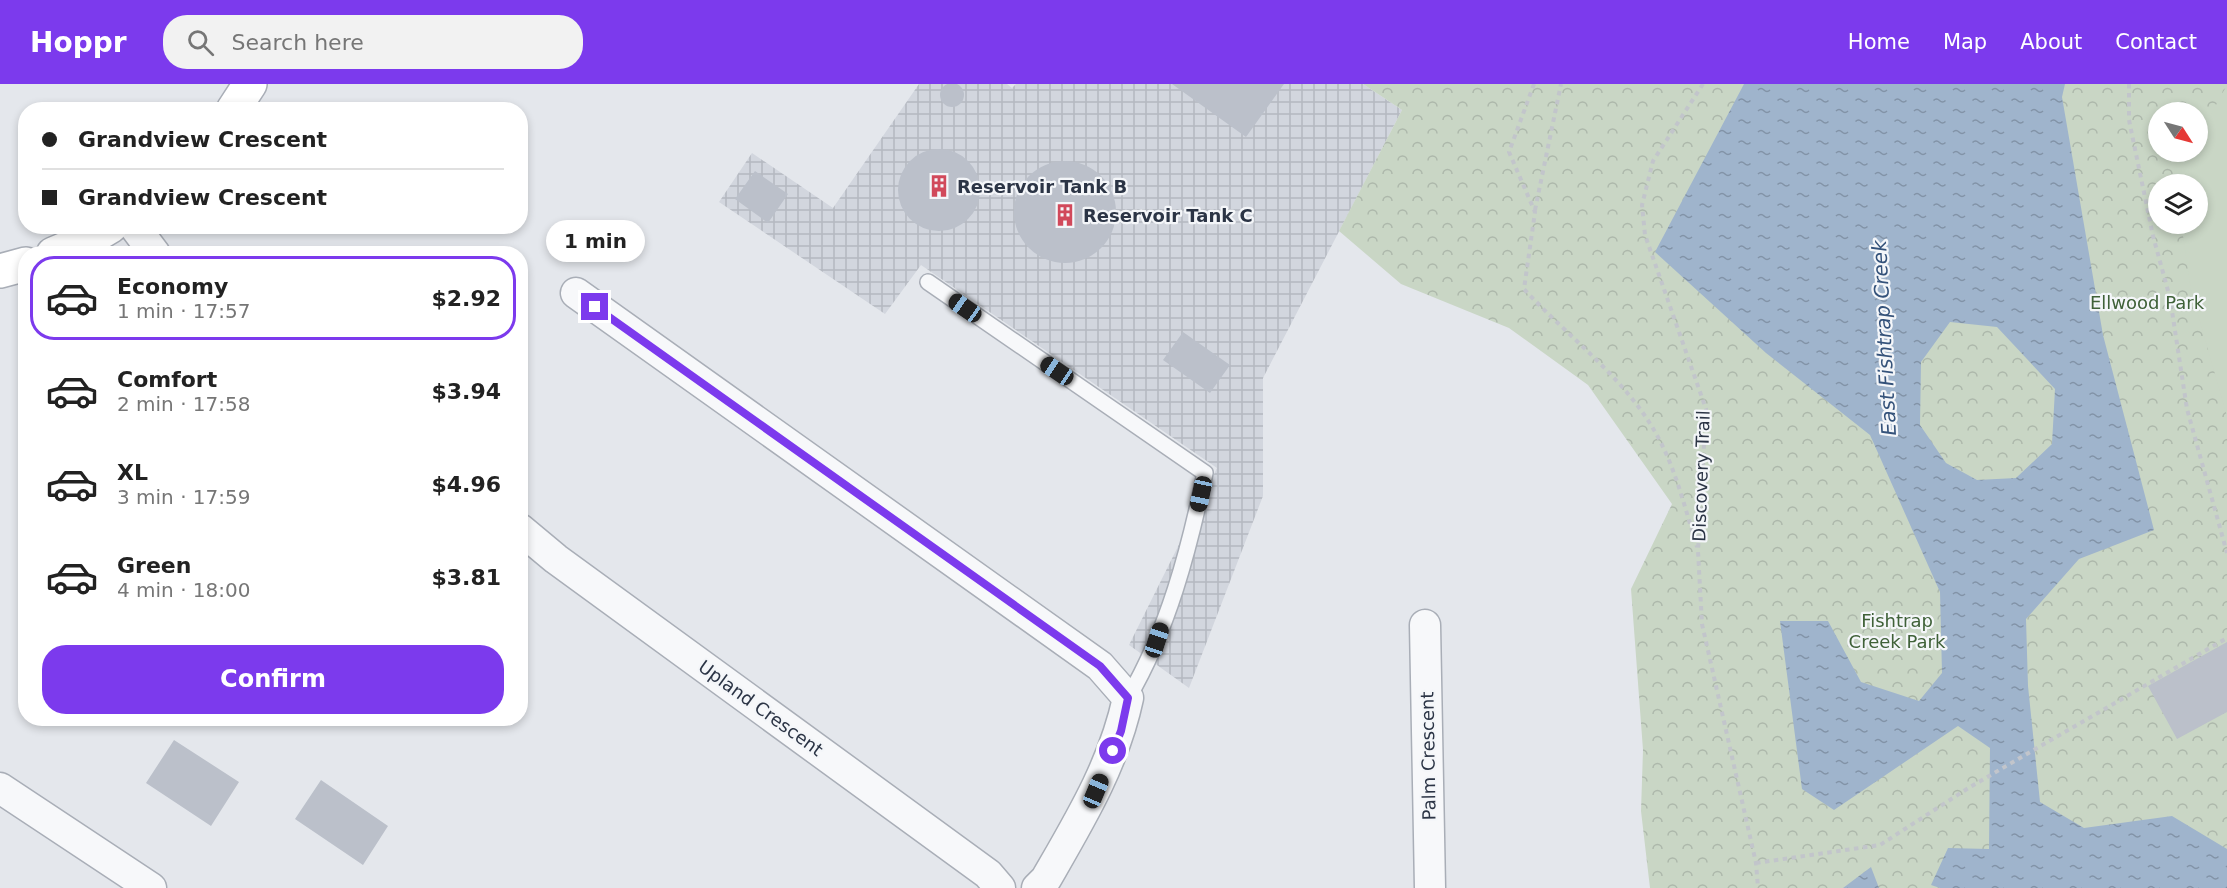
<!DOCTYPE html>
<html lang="en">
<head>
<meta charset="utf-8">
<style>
  :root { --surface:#fff; --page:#f2f2f2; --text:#222; --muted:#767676; --line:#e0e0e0; --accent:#7c3aed }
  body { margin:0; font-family:"DejaVu Sans",sans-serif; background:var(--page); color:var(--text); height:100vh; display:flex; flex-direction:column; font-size:22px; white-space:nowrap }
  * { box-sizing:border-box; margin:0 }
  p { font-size:20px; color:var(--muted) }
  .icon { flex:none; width:33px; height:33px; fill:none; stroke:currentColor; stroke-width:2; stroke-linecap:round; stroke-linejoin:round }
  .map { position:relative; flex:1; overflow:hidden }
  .panel { position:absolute; left:18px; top:162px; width:510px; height:480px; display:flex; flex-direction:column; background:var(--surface); border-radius:24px; box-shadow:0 3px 9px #0003 }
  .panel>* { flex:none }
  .hud { position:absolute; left:18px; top:18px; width:510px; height:132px; border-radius:24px; box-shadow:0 3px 9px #0003; display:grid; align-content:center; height:132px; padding:0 24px; background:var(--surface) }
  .needle { width:39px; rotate:126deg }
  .buttons { position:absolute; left:2148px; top:18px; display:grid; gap:12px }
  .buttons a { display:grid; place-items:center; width:60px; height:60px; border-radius:50%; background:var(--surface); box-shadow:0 3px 9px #0003; font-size:30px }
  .end { position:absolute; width:27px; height:27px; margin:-14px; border:8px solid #7c3aed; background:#fff; box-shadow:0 0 0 3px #fff }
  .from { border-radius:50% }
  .bubble { position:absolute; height:42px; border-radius:21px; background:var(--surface); box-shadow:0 3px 9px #0003; font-size:20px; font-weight:800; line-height:42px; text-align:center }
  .car { position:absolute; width:18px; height:36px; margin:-18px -9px; border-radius:8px; box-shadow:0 0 4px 2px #0007; background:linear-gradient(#222 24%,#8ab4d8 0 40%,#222 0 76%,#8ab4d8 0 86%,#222 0) }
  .hud b { display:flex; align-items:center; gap:21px; height:57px; font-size:22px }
  .hud b+b { border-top:2px solid var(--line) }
  .hud i { width:15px; height:15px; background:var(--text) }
  ul { padding:10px 0 0; list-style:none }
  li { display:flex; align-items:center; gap:18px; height:84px; margin:0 12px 9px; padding:0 12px; border:3px solid transparent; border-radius:24px }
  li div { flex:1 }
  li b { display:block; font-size:22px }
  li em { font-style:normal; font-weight:800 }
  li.on { border-color:var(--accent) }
  li>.icon { width:54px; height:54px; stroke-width:1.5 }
  .primary-button { display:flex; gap:12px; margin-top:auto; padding:12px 24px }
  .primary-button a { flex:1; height:69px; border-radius:24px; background:var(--accent); color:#fff; font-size:24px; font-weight:800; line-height:69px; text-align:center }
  header { display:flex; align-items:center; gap:36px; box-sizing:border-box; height:84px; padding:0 30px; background:var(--accent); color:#fff }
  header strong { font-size:28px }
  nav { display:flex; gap:33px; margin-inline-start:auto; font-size:21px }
  .search { width:420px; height:54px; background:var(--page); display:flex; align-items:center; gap:15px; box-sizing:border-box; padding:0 21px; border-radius:24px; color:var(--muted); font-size:22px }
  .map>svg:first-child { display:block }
</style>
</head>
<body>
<header>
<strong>Hoppr</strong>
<div class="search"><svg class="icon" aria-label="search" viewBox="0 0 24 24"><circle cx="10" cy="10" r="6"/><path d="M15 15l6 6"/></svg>Search here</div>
<nav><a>Home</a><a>Map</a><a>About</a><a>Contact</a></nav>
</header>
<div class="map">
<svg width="2227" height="804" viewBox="0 0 2227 804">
  <defs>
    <pattern id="industrial-grid" width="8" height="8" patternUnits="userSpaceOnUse" patternTransform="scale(1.5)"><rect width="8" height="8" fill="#d2d6de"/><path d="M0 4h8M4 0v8" fill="none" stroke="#b4b8c0"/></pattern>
    <pattern id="forest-crowns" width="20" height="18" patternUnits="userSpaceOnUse" patternTransform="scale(1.5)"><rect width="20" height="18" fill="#c9d6c5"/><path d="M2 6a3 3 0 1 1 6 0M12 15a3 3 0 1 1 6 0" fill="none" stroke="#adb8ab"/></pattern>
    <pattern id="water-ripples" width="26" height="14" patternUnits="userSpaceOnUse" patternTransform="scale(1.5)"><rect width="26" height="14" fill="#9fb4cc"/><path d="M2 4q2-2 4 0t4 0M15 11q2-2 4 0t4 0" fill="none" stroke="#8293a7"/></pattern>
  </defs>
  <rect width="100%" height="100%" fill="#e4e7ec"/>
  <path fill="url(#industrial-grid)" d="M 919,0 L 1007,0 L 1012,4 L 1016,0 L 1363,0 L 1402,26 L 1263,294 L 1263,412 L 1189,604 L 1129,561 L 1217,384 L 921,181 L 885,230 L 719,118 L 752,69 L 833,124 Z"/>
  <path fill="url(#forest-crowns)" fill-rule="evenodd" d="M 1363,0 L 2227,0 L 2227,804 L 1650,804 L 1641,727 L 1643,666 L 1631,505 L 1672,420 L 1588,301 L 1509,244 L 1401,200 L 1339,147 L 1402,26 ZM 2158,28 L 2198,28 L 2198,68 L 2158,68 ZM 2158,100 L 2198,100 L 2198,140 L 2158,140 Z"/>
  <path fill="#c9d6c5" d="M 2227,1 L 2227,332 L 2191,206 L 2182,145 L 2183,140 L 2198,140 L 2198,100 L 2188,100 C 2193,65 2209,32 2227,1 Z"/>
  <path fill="url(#water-ripples)" fill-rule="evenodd" d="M 1744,0 L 2065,0 L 2062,13 L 2103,251 L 2154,446 L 2079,475 L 2026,535 L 2028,602 L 2040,718 L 2084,744 L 2172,732 L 2227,765 L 2227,804 L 1940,804 L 1931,801 L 1948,764 L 1989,765 L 1990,664 L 1958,642 L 1834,726 L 1802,705 L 1780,537 L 1828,537 L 1861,598 L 1919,617 L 1942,589 L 1940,508 L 1870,351 L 1766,269 L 1655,168 ZM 1950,238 L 1997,243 L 2055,305 L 2052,360 L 2016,394 L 1977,396 L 1946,379 L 1920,341 L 1921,278 Z
    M 1871,783 L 1879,804 L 1843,804 Z"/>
  <path fill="#bbc0ca" d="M940 11a12 12 0 1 1 24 0a12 12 0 1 1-24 0Z
    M 1172,0 L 1284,0 L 1246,53 Z
    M898 106a41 41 0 1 1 82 0a41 41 0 1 1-82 0Z
    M1014 128a51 51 0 1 1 102 0a51 51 0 1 1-102 0Z
    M 755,87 L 788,110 L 768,139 L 735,115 Z
    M 1183,248 L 1230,281 L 1210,309 L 1163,276 Z
    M 2227,558 L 2227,628 L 2177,655 L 2148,602 Z
    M 174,656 L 239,698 L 211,742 L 146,699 Z
    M 321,696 L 388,742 L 363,781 L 295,735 Z"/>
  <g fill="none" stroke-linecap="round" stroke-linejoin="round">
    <g stroke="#a9aeb7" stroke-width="18">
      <path id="lane" d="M 928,198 L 1205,389 C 1189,466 1168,546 1128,614"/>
    </g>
    <g stroke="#a9aeb7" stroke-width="33">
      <path id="street" d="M 134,142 L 155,170
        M 576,209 L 1100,582 L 1128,614 C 1114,680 1080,736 1046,795 L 1037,804
        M 520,445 L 556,475 L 988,790 L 1000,804
        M 1425,541 L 1430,804
        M 0,704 L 151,804"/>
    </g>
    <g stroke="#a9aeb7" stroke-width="36">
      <path id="secondary" d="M 233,26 L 250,0
        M 53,170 L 91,154 L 111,142
        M 0,187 L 26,180"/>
    </g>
    <path stroke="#c2c5cb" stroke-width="4" stroke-dasharray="4.5 4.5" stroke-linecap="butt" d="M 1534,0 L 1509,68 L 1535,128 L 1524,205 C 1569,254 1628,296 1659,355 C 1677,389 1686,428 1697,463
      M 1703,0 L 1653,77 L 1642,121 L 1645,151 L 1706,325 L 1698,467 L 1702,540 L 1756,779 L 1758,804
      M 2129,0 L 2129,36 L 2153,152 L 2170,214 L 2187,325 L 2227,469
      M 1535,126 L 1561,0
      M 1756,779 L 1880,761 L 1970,703 L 2227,554"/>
    <use href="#lane" stroke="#f7f8fa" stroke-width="15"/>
    <use href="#street" stroke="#f7f8fa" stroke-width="30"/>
    <use href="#secondary" stroke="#fff" stroke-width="33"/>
  </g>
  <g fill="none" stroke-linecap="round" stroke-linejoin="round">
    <path stroke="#7c3aed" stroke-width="8" d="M 595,223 L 1100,582 L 1128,614 L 1121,647 L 1113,667"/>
  </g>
  <defs>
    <g id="building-bare" transform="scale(1.8)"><path d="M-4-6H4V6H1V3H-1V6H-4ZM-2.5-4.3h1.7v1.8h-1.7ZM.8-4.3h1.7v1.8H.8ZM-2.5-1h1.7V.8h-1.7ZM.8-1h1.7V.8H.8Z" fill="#d1495b" stroke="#f4f6f9" stroke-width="2.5" paint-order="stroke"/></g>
  </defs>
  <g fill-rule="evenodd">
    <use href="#building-bare" x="939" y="102"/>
    <use href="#building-bare" x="1065" y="131"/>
  </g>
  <g text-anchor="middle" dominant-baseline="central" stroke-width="4.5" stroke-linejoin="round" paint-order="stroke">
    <g font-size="18" font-weight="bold" fill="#2b3445" stroke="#f4f6f9" text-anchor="start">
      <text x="957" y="102">Reservoir Tank B</text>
      <text x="1083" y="131">Reservoir Tank C</text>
    </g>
    <g font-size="18" fill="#3f6138" stroke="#f4f6f9">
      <text x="2147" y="218">Ellwood Park</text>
      <text x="1897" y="536">Fishtrap<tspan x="1897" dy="21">Creek Park</tspan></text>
    </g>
    <g font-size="18" fill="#2b3445" stroke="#f4f6f9">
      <text transform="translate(1701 392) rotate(-88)">Discovery Trail</text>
      <text transform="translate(761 624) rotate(36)">Upland Crescent</text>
      <text transform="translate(1428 672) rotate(-91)">Palm Crescent</text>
    </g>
    <g font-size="20" font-style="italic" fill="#34527a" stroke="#f4f6f9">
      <text transform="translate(1884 254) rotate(-93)">East Fishtrap Creek</text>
    </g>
  </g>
</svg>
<div class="buttons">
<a><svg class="needle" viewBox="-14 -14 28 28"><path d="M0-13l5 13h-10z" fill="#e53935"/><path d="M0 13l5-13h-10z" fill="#767676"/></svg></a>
<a><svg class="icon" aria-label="layers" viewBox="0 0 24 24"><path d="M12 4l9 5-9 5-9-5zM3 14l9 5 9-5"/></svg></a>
</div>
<i class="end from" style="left:1113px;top:667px"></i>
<i class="end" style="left:595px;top:223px"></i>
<div class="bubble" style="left:546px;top:136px;width:99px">1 min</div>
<i class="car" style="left:965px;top:224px;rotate:305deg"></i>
<i class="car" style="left:1057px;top:287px;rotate:304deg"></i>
<i class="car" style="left:1201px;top:410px;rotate:192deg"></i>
<i class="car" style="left:1157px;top:556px;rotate:18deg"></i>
<i class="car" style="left:1096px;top:707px;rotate:23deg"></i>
<div class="hud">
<b><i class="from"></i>Grandview Crescent</b>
<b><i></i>Grandview Crescent</b>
</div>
<section class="panel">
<ul>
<li class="on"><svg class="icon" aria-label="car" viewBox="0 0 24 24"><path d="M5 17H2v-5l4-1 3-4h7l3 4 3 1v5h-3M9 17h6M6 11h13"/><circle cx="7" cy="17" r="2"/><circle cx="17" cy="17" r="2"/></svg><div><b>Economy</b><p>1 min · 17:57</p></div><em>$2.92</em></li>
<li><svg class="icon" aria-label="car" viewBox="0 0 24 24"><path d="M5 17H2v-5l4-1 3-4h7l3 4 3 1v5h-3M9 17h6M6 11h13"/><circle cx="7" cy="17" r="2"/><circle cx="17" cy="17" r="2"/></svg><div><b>Comfort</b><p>2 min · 17:58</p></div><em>$3.94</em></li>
<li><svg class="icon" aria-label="car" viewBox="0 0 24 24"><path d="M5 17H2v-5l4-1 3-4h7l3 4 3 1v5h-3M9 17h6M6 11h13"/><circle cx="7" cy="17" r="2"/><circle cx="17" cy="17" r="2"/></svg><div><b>XL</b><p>3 min · 17:59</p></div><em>$4.96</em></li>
<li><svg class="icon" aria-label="car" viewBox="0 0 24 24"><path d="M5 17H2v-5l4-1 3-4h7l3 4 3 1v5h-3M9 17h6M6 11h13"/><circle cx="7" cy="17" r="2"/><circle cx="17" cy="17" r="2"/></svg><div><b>Green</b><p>4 min · 18:00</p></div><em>$3.81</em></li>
</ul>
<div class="primary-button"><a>Confirm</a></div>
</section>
</div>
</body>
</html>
